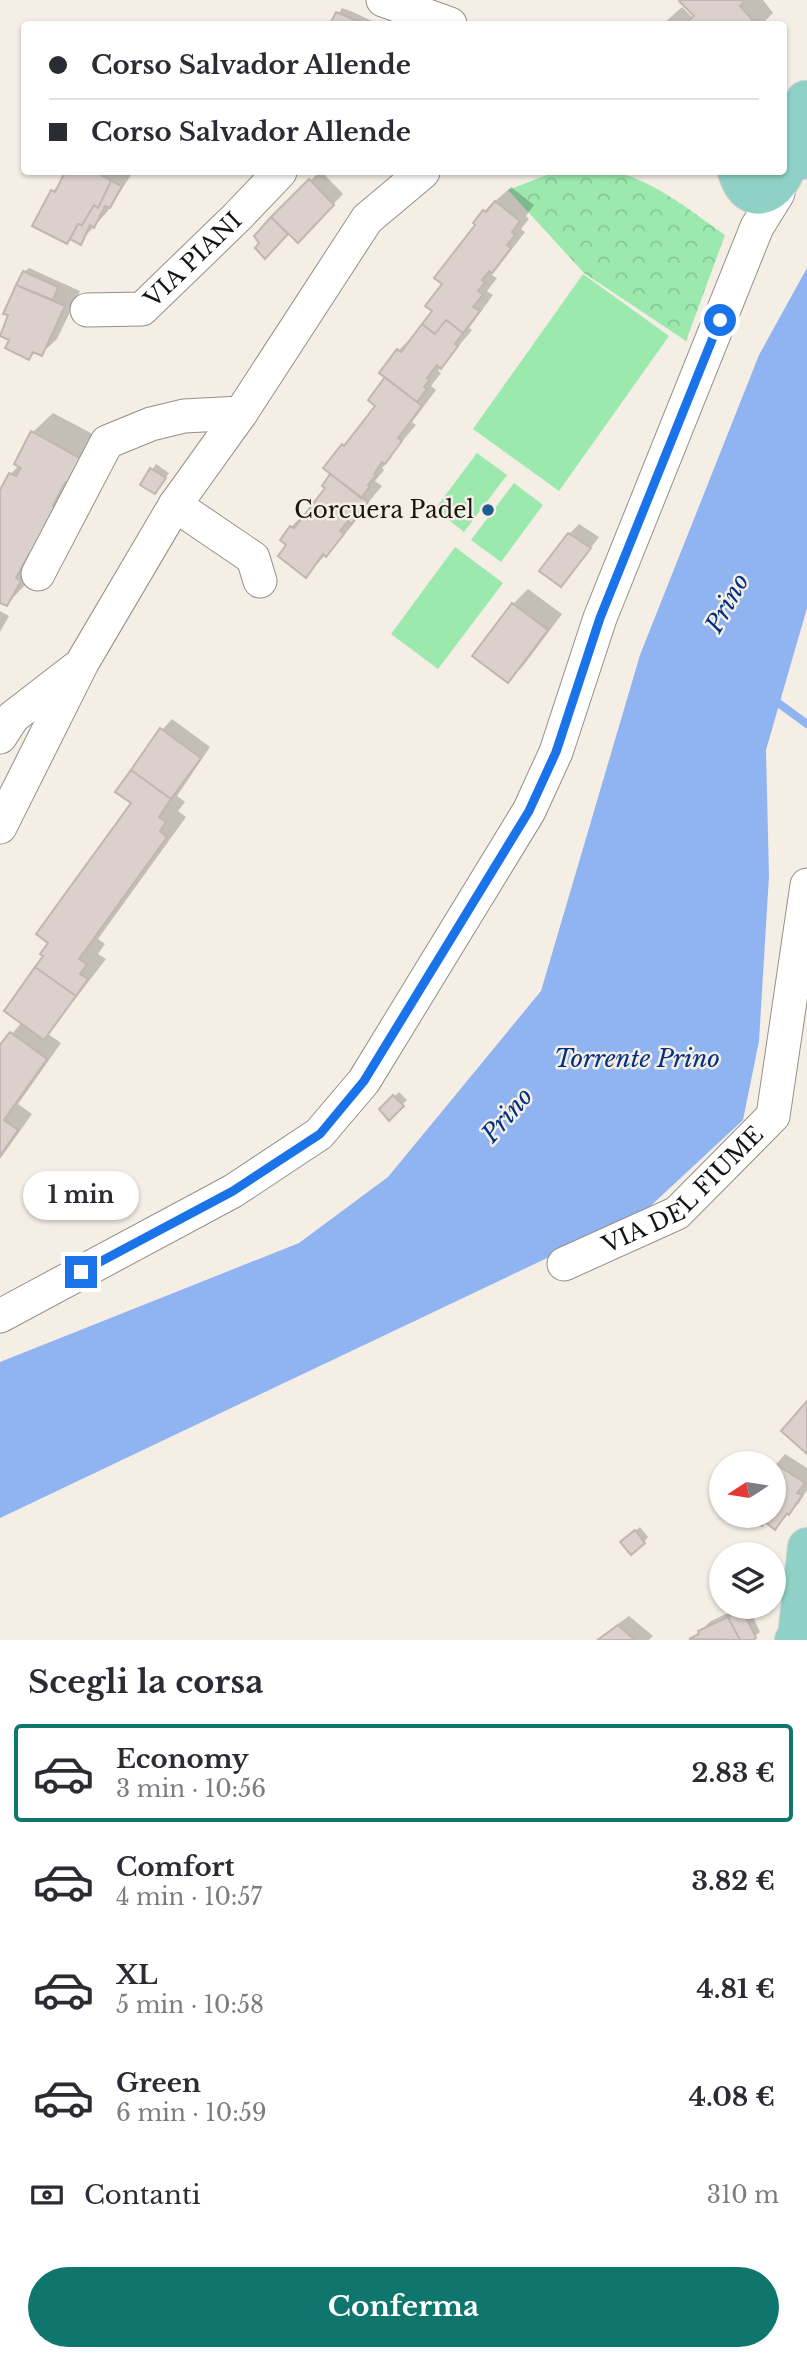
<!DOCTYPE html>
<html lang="it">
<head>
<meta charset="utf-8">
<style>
  :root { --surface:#fff; --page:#f7f7f7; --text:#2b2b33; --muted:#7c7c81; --line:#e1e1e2; --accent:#0f766e }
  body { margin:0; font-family:"Libre Baskerville",serif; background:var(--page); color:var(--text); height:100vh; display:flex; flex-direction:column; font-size:26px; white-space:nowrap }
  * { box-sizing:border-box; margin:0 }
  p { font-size:23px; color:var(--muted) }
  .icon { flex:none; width:38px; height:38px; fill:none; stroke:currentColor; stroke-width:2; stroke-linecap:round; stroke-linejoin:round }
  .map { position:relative; height:1640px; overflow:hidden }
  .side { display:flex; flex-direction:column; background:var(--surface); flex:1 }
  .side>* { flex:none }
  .hud { position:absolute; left:21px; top:21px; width:766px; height:154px; border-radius:7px; box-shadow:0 2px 5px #0004; display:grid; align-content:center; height:154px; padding:0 28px; background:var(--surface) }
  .needle { width:46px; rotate:258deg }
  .tools { position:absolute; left:709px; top:1451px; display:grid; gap:14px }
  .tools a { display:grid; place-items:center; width:77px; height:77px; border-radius:50%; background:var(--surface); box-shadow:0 2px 5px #0004; font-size:35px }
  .end { position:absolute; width:32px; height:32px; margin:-16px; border:9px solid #1a73e8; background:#fff; box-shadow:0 0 0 4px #fff }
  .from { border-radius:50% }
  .bubble { position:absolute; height:49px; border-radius:24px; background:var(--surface); box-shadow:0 2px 5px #0004; font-size:23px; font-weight:700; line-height:49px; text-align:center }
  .hud b { display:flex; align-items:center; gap:24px; height:66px; font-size:26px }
  .hud b+b { border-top:2px solid var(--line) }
  .hud i { width:18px; height:18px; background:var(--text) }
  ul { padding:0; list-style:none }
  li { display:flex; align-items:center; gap:21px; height:98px; margin:0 14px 10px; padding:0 14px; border:4px solid transparent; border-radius:7px }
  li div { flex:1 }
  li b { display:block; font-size:26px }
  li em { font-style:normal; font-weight:700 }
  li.active { border-color:var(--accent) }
  li>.icon { width:63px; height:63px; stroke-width:1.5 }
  h2 { padding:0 28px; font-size:32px; line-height:84px }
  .pay { display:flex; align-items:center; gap:18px; height:77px; padding:0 28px; font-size:26px }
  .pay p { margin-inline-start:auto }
  .action { display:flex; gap:14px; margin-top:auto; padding:14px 28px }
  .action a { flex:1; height:80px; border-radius:42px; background:var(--accent); color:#fff; font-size:28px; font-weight:700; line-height:80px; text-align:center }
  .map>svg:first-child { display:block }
</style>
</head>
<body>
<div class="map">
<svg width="807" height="1640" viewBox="0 0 807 1640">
  <defs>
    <pattern id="park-crowns" width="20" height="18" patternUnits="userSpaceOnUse" patternTransform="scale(1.75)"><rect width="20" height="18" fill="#9ce9ae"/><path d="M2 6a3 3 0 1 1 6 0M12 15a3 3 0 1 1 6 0" fill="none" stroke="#86c795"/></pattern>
  </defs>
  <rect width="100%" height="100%" fill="#f4eee4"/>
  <path fill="#9ce9ae" d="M 583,274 L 669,336 L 559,491 L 473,429 Z
    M 477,453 L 507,475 L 464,532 L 435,509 Z
    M 514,483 L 543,505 L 501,562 L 471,540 Z
    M 455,547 L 503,583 L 438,669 L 391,634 Z"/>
  <path fill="url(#park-crowns)" d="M 555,172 C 573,172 597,168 615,172 C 655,181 692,212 725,235 L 686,341 L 584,273 L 508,190 Z"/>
  <path fill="#90b4f1" d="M 807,268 L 807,608 L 766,750 L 769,876 L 759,1041 L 743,1120 L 644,1212 L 0,1518 L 0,1362 L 299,1243 L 388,1177 L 541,991 L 640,655 L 759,355 Z"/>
  <path fill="#0003" d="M 683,0 L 763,0 L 773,13 L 762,24 L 663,24 L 682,7 L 693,18 L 696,15 Z
    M 342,8 L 353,12 L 372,21 L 371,24 L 332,24 Z
    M 67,172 L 123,172 L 131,175 L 107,212 L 80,242 L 71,238 L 67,242 L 53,191 L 62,182 Z
    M 319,172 L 322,172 L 343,194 L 298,241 L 289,232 L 265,256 L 261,243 L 256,236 Z
    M 511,187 L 534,205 L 526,216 L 529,219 L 521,229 L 525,232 L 492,275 L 497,278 L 487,291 L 493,295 L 469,328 L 472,330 L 438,371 L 441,373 L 431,386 L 436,390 L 412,422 L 416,425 L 388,458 L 390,459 L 382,468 L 384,470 L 375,481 L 382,486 L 356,517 L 358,518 L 341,539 L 306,575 L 289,544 L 291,527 L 307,511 L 308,513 L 327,488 L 324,485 L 333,474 L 343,445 L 378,406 L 387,377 L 382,373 L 399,350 L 414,335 L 415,336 L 435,311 L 444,284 L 484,211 Z
    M 29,268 L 80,291 L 57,339 L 41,354 L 36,352 L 29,358 L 11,340 L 0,335 L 10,314 L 5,313 L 24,272 Z
    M 53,413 L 102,439 L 26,584 L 7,604 L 0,600 L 0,493 L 11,474 L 19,465 L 33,432 Z
    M 156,464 L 169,473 L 155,492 L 142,484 Z
    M 579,524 L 599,537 L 571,574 L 569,534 Z
    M 528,589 L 562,614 L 523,666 L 508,681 L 513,604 Z
    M 0,611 L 9,616 L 0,632 Z
    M 172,719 L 210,747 L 177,796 L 185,802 L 178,811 L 186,817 L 98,939 L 105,944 L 98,954 L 106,959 L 48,1034 L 61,1043 L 18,1104 L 32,1114 L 0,1159 L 0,1048 L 22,1022 L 46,956 L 133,802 L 162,730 Z
    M 399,1092 L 407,1100 L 389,1118 L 381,1110 Z
    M 785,1454 L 807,1468 L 807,1490 L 799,1503 L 775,1528 L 766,1520 L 762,1524 L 750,1516 L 774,1516 L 774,1467 Z
    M 640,1527 L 648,1537 L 644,1542 L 627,1538 Z
    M 748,1606 L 760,1632 L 755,1636 L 749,1640 L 691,1639 L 711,1621 L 739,1608 L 740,1610 Z
    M 629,1616 L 653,1636 L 649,1640 L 596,1640 Z"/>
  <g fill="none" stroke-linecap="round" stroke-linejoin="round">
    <path stroke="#90b4f1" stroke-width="8" d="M 770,697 L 807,724"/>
  </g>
  <path fill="#dcd0cc" stroke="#c2b6b3" stroke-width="2" d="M 680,0 L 742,0 L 743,3 L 740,6 L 756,24 L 685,24 L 694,16 L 679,1 Z
    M 336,12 L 364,24 L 348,24 L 341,22 L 340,24 L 330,24 Z
    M 65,172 L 96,172 L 111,181 L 98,208 L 94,205 L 82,225 L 78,224 L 67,244 L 32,226 L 51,190 L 55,192 Z
    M 309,179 L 334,205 L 298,243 L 271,217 Z
    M 111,181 L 122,186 L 110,208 L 105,206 L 94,228 L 90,225 L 81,245 L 70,239 L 78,224 L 82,225 L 94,205 L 98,208 Z
    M 495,201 L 520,221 L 512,232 L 515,235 L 507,245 L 511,248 L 492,273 L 489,271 L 482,280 L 485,282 L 478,291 L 483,294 L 473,307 L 480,311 L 463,333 L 446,320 L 435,334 L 422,324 L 432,311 L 425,306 L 442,284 L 434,278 L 475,225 L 473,223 L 483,210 L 486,212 Z
    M 271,217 L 288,234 L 265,259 L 255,248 L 259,243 L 254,236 Z
    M 23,271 L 58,287 L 53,300 L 16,285 Z
    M 16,285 L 65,306 L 42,356 L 33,352 L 29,360 L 5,348 L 9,340 L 0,336 L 8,315 L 3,314 Z
    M 446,320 L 463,333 L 455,344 L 458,346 L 441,369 L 437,365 L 427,378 L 430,379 L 424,387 L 427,389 L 417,402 L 379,373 L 397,349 L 401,352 L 422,324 L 435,334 Z
    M 385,377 L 422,406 L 398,438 L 402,441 L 385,464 L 382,462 L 374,474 L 376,475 L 368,485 L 370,486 L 361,498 L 323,468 L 342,444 L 344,446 L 375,406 L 368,400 Z
    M 31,431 L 83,460 L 70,484 L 66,482 L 59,494 L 53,506 L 58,508 L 33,556 L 29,554 L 16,578 L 21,581 L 7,606 L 0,603 L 0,490 L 9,473 L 16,476 L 21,468 L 14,464 Z
    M 150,468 L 166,478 L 155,494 L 140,485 Z
    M 330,474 L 368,502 L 351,524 L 348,521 L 340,531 L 344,534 L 326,557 L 323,554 L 306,578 L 278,556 L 286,545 L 280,540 L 290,526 L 294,528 L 299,522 L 325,488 L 322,486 Z
    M 568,533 L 591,548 L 561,587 L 539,571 Z
    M 512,603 L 548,630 L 508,683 L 472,656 Z
    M 160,728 L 201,758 L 171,799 L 131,770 Z
    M 131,770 L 171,799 L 159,817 L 166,822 L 160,831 L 167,837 L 79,959 L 87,964 L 80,974 L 88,979 L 76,996 L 35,967 L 43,956 L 40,954 L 48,943 L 36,934 L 131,803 L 115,792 Z
    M 35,967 L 76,996 L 44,1040 L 4,1011 Z
    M 10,1032 L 47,1059 L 4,1120 L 18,1130 L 0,1156 L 0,1045 Z
    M 393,1095 L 404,1106 L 389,1121 L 379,1109 Z
    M 807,1401 L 807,1454 L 781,1431 Z
    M 774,1463 L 805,1483 L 797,1493 L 802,1495 L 789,1515 L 787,1513 L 775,1530 L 765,1522 L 762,1526 L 747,1516 L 774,1516 Z
    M 635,1530 L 645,1543 L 631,1555 L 620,1542 Z
    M 742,1609 L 756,1638 L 753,1640 L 740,1640 L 728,1617 Z
    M 728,1617 L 740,1640 L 689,1639 L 699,1634 L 698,1631 Z
    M 618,1625 L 635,1640 L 598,1640 L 603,1636 Z"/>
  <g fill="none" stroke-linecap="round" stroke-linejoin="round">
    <g stroke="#959087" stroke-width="35">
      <g id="minor">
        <path d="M 383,0 L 450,24"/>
        <path id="s1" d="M 87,310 L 142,309 L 237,217 L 280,172"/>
        <path d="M 175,505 L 253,558 L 260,581"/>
        <path d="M 38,574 L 107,442 L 151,424 L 184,416 L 241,413"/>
        <path d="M 0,737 L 13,717 L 75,669"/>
        <path d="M 0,827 L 82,663 L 175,505 L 241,413 L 367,219 L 423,172"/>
        <path id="s2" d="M 564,1264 L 677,1213 L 773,1116 L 807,885"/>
        <path d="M 0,1316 L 233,1191 L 319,1134 L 364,1081 L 529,811 L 556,752 L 600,618 L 757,227 L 778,193"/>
      </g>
    </g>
    <g stroke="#d1d0d0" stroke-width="40">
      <path id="major" d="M 803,160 L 805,100
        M 737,172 C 755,229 807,165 784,130
        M 794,1640 L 797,1636 L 807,1547"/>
    </g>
    <use href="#minor" stroke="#fff" stroke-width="33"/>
    <use href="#major" stroke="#8fd1c6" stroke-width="38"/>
  </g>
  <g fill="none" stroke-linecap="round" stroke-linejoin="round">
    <path stroke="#1a73e8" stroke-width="9" d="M 81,1272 L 233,1191 L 320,1134 L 364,1081 L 529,811 L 556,752 L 600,618 L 720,320"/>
  </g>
  <circle fill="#1a5d92" stroke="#f4eee4" stroke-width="2.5" cx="488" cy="510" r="7"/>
  <g text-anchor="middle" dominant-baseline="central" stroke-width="5" stroke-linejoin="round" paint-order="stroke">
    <g font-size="23" fill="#171512" stroke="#f4eee4">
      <text stroke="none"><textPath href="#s1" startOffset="126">VIA PIANI</textPath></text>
      <text stroke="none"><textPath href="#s2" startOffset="142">VIA DEL FIUME</textPath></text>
    </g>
    <g font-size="23" fill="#171512" stroke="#f4eee4" text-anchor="end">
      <text x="474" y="510">Corcuera Padel</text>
    </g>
    <g font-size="24" font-style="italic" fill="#003186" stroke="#f4eee4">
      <text transform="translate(727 603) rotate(-61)">Prino</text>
      <text x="637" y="1058">Torrente Prino</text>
      <text transform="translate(507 1115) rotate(-49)">Prino</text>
    </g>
  </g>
</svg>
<div class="tools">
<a><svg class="needle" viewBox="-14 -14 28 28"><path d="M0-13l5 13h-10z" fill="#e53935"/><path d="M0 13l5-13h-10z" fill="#7c7c81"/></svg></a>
<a><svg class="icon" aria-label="layers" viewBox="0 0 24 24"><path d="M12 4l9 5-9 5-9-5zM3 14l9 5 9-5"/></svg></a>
</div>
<i class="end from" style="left:720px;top:320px"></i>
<i class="end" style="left:81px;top:1272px"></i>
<div class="bubble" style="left:23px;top:1171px;width:116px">1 min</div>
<div class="hud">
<b><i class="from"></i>Corso Salvador Allende</b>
<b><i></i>Corso Salvador Allende</b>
</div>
</div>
<section class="side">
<h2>Scegli la corsa</h2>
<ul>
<li class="active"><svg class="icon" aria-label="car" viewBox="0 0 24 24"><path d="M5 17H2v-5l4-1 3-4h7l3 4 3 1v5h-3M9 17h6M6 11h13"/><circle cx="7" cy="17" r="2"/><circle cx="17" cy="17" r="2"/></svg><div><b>Economy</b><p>3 min · 10:56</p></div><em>2.83 €</em></li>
<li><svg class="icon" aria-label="car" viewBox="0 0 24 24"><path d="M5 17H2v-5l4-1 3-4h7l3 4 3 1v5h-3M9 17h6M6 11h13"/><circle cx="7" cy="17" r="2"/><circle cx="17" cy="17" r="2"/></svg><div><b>Comfort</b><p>4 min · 10:57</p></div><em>3.82 €</em></li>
<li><svg class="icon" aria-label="car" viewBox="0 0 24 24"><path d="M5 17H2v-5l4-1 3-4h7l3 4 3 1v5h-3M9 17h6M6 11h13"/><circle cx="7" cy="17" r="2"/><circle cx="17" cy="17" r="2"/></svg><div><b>XL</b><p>5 min · 10:58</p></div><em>4.81 €</em></li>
<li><svg class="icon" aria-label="car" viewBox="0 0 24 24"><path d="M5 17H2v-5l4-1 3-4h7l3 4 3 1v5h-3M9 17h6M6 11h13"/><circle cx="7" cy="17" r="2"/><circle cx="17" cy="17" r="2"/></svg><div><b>Green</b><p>6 min · 10:59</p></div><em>4.08 €</em></li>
</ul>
<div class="pay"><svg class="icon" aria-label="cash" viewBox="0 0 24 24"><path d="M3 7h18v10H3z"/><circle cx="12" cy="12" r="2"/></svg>Contanti<p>310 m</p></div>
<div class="action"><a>Conferma</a></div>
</section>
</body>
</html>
